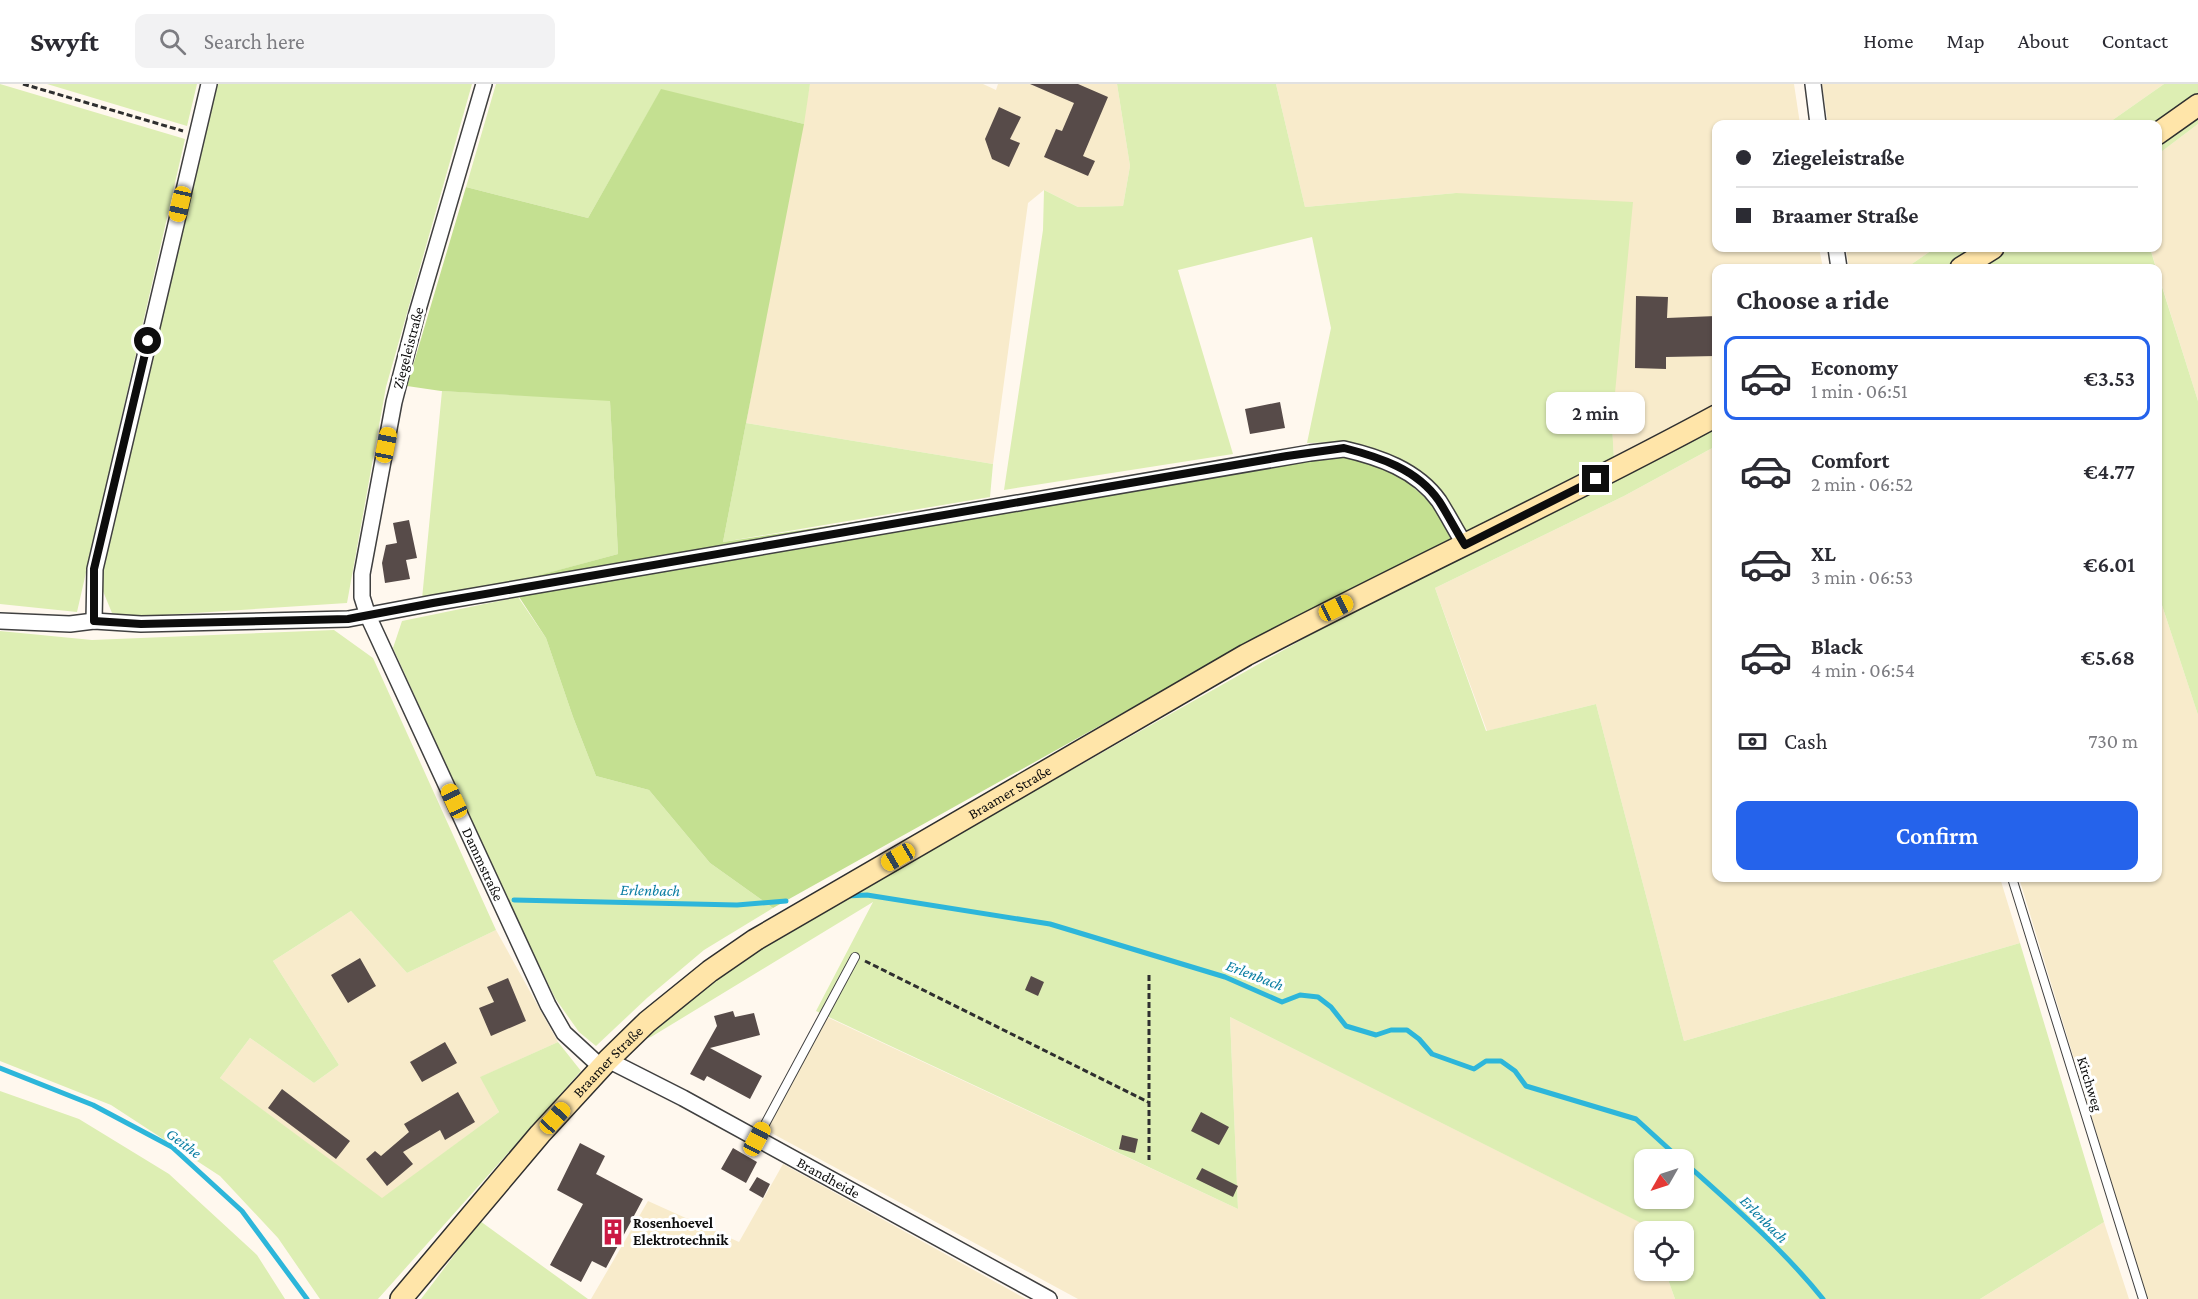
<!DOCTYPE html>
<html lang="en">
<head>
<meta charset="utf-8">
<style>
  :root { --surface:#fff; --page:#f2f2f3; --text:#2b2b33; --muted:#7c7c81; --line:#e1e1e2; --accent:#2563eb }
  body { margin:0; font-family:"Crimson Pro",serif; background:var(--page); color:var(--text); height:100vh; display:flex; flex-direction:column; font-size:22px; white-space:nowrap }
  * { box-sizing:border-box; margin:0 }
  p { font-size:20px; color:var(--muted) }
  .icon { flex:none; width:33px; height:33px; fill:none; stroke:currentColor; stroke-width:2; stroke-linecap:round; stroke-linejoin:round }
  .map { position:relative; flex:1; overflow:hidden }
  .details { position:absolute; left:1712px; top:180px; width:450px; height:618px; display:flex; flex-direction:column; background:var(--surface); border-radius:12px; box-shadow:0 2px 4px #0004 }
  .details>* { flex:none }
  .top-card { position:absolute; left:1712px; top:36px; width:450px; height:132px; border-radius:12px; box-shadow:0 2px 4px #0004; display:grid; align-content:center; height:132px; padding:0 24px; background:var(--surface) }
  .needle { width:39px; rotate:231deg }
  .controls { position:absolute; left:1634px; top:1065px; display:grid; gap:12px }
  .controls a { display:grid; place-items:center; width:60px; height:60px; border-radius:12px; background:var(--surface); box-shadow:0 2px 4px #0004; font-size:30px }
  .end { position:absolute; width:27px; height:27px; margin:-14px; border:8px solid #0d0d0d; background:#fff; box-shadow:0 0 0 3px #fff }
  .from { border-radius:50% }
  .bubble { position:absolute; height:42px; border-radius:12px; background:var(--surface); box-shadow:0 2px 4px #0004; font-size:20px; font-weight:600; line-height:42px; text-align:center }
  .car { position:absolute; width:18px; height:36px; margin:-18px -9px; border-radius:8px; box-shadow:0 0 4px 2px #0007; background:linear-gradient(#f5c518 24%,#345 0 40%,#f5c518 0 76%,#345 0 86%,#f5c518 0) }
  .top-card b { display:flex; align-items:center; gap:21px; height:57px; font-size:22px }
  .top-card b+b { border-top:2px solid var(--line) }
  .top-card i { width:15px; height:15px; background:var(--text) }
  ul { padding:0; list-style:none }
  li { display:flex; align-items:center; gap:18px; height:84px; margin:0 12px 9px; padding:0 12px; border:3px solid transparent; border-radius:12px }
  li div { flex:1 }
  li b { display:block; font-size:22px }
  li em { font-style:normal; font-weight:600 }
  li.current { border-color:var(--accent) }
  li>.icon { width:54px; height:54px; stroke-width:1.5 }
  h2 { padding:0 24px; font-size:27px; line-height:72px }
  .pay { display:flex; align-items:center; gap:15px; height:66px; padding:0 24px; font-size:22px }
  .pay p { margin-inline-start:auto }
  .primary-button { display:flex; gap:12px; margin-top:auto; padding:12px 24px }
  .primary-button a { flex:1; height:69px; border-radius:12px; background:var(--accent); color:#fff; font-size:24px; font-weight:600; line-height:69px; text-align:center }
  header { display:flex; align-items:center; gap:36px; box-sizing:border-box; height:84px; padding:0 30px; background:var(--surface); border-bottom:2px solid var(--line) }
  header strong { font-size:28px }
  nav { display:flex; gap:33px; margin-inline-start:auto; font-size:21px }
  .search { width:420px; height:54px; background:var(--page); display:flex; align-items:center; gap:15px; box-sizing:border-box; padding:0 21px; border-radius:12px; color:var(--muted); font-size:22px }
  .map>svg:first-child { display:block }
</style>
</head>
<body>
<header>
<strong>Swyft</strong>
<div class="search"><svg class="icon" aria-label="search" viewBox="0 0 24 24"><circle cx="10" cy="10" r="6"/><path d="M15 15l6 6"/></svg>Search here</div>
<nav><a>Home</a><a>Map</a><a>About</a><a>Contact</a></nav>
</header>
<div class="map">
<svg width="2198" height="1215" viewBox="0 0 2198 1215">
  <rect width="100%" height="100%" fill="#fff8ee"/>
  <path fill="#f8ebcb" d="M 810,0 L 983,0 L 996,6 L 998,0 L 1117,0 L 1130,82 L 1123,122 L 1078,123 L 1044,106 L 1028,119 L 993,380 L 746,339 Z
    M 1276,0 L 1794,0 L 1800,40 L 1716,40 L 1716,164 L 1819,164 L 1823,184 L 1716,184 L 1716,321 L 1614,375 L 1612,341 L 1456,109 L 1305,123 Z
    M 1822,0 L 2164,0 L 2107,40 L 1828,40 Z
    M 2198,40 L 2198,317 L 2150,164 L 2157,164 L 2157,71 Z
    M 1846,164 L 1935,164 L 1906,184 L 1849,184 Z
    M 1716,362 L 1716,794 L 2000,794 L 2020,859 L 1684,957 L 1596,620 L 1487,647 L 1435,504 L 1624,412 Z
    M 2157,506 L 2198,631 L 2198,1215 L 2147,1215 L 2019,794 L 2157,794 Z
    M 351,827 L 407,889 L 496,846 L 558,958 L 481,993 L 499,1028 L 382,1115 L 220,994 L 250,954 L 314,999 L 339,981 L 273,877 Z
    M 827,933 L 1238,1125 L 1230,933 L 1650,1143 L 1651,1147 L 1644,1148 L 1644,1186 L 1665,1187 L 1675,1215 L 1078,1215 L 766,1046 Z
    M 783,1080 L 1026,1215 L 591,1215 L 648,1117 L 739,1158 Z
    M 2104,1138 L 2129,1215 L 1980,1215 Z"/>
  <path fill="#ddeeb3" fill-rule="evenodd" d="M 0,0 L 185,55 L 77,528 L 0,520 Z
    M 47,0 L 197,0 L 187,42 Z
    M 215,0 L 472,0 L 386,303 L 347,519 L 134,533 L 112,529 L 100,500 Z
    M 496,0 L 810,0 L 804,40 L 661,6 L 588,134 L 466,103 Z
    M 1117,0 L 1276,0 L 1305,123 L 1456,109 L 1633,118 L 1612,341 L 1614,375 L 1453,454 L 1442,412 L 1413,383 L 1379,367 L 1344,358 L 1307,359 L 1331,244 L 1312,153 L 1178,186 L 1233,370 L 1004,406 L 1043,146 L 1044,106 L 1078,123 L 1123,122 L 1130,82 Z
    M 2164,0 L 2198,0 L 2198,40 L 2157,71 L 2157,40 L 2107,40 Z
    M 1935,164 L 2150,164 L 2156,184 L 1906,184 Z
    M 2157,187 L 2198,317 L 2198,631 L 2157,506 Z
    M 442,307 L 610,316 L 618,470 L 511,499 L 422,515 Z
    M 746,339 L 993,380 L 990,413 L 723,458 Z
    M 1716,340 L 1716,362 L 1624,412 L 1435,504 L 1486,647 L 1596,620 L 1684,957 L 2020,859 L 2104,1138 L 1980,1215 L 1675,1215 L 1665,1187 L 1683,1186 L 1683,1148 L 1651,1147 L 1649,1143 L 1230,933 L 1238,1125 L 816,927 L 873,818 L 651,953 L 644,955 L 697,906 L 769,857 L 1312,550 ZM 1644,1076 L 1683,1076 L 1683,1114 L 1644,1114 Z
    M 518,513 L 546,554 L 573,633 L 596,692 L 649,706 L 710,779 L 773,824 L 704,866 L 647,914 L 596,962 L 579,948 L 555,914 L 506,813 L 393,564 L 402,537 Z
    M 334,546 L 373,574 L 496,846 L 407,889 L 351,827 L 273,877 L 339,981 L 314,999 L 250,954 L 220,994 L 382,1114 L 499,1028 L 480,993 L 558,958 L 581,987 L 378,1215 L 320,1215 L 278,1154 L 220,1092 L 111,1021 L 0,977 L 0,547 L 92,556 Z
    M 0,1007 L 79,1035 L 169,1090 L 257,1171 L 285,1215 L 0,1215 Z
    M 480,1137 L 588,1215 L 421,1215 Z"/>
  <path fill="#c4e091" d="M 661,5 L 804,40 L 723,458 L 907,430 L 1185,394 L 1343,370 L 1375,377 L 1403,394 L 1431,419 L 1441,432 L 1453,454 L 1241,563 L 773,824 L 710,779 L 649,706 L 596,692 L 573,633 L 546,554 L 510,499 L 618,470 L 610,317 L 441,307 L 407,302 L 466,103 L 588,134 Z"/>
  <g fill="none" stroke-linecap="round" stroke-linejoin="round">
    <path stroke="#2db6da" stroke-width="5" d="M 846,812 L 867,811 L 1050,840 L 1225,893 L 1282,918 L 1300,911 L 1318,913 L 1331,923 L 1346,942 L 1376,951 L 1391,946 L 1407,946 L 1419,955 L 1432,970 L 1474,985 L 1486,977 L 1501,977 L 1515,987 L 1526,1002 L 1636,1035 L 1681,1076
      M 514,816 L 737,821 L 786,817
      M 0,984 L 93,1021 L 172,1063 L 242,1127 L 307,1215
      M 1683,1077 C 1732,1121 1782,1164 1823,1215"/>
  </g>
  <path fill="#574b49" d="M 1030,0 L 1078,0 L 1108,13 L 1083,72 L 1095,77 L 1088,92 L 1044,73 L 1056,45 L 1062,47 L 1074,19 Z
    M 999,23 L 1021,33 L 1010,55 L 1020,59 L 1009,83 L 992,75 L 985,55 Z
    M 1636,212 L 1668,213 L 1667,234 L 1716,232 L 1716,272 L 1666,273 L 1666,285 L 1635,284 Z
    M 1280,318 L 1285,344 L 1250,350 L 1245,325 Z
    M 409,436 L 417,474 L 406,476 L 410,495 L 385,499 L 382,479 L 386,461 L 397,459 L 393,439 Z
    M 360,874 L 376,902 L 348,919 L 331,891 Z
    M 1031,892 L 1044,898 L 1038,912 L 1025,906 Z
    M 508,894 L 526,937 L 491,952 L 479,924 L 494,918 L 487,903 Z
    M 733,927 L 735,933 L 754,929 L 760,951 L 710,964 L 762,992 L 750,1015 L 707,992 L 704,997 L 690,990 L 717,942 L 714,932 Z
    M 445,958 L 457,979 L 422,998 L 410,978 Z
    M 282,1005 L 350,1057 L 336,1075 L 268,1024 Z
    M 458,1008 L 475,1038 L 445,1056 L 440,1046 L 403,1068 L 413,1080 L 387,1102 L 366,1075 L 375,1067 L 381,1072 L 409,1048 L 404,1040 Z
    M 1201,1028 L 1229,1043 L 1219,1061 L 1191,1047 Z
    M 1122,1051 L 1138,1055 L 1135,1069 L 1119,1065 Z
    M 580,1059 L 605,1072 L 596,1090 L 643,1115 L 606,1184 L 592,1177 L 581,1198 L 550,1181 L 583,1120 L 557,1106 Z
    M 733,1064 L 757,1078 L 746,1099 L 721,1085 Z
    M 1202,1084 L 1238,1102 L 1233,1113 L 1196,1095 Z
    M 757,1093 L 770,1100 L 763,1114 L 749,1106 Z"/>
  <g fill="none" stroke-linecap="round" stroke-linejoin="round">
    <g stroke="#404040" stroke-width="10">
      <path id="lane" d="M 2012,794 L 2143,1215
        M 757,1055 L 855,873"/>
    </g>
    <g stroke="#404040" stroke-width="18">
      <g id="street">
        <path id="s1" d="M 484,0 L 417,229 L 394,318 L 362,490 L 362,513 L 368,532 L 548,921 L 564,949 L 601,983"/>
        <path d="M 1813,0 L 1818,40"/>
        <path d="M 1836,164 L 1839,184"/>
        <path d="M 0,537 L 70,540 L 94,537 L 141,540 L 348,535 L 433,519 L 1310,369 L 1344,365 C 1379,373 1417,386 1439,417 C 1448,431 1456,447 1465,461"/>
        <path d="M 94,537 L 95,485 L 209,0"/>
        <path id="s2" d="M 608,976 L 683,1014 L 1049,1215"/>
      </g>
    </g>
    <g stroke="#2f2f2f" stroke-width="24">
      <g id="secondary">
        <path d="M 2157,50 L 2198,21"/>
        <path d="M 1961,184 L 1993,164"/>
        <path id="s3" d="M 401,1215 L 540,1050 L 608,976 L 647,938 L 710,887 L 755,856 L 1246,571 C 1402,489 1561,416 1716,332"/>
      </g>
    </g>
    <path stroke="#2f2f2f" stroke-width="3" stroke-dasharray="6 3" stroke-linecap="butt" d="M 23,0 L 183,47
      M 865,877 L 1148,1018
      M 1149,891 L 1149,1076"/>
    <use href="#lane" stroke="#fff" stroke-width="8"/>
    <use href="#street" stroke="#fff" stroke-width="15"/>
    <use href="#secondary" stroke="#ffe5a9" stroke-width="21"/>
  </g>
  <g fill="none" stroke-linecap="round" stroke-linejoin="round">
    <path stroke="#0d0d0d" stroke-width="8" d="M 148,257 L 94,485 L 94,537 L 141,540 L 348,535 L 433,519 L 1287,372 L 1344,364 C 1379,373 1417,385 1439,417 C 1448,431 1456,447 1465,461 L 1596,395"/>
  </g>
  <defs>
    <g id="building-bare" transform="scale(2.07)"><path d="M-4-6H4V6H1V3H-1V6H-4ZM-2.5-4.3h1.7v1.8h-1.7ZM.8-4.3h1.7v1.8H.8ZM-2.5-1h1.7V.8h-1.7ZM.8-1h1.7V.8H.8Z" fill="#cb1843" stroke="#fff" stroke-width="2.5" paint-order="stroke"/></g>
  </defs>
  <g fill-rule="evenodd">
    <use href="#building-bare" x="613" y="1148"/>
  </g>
  <g text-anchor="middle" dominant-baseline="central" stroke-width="6" stroke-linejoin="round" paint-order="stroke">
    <g font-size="15" fill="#0d0d0d" stroke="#fff">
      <text transform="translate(408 264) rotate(-75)">Ziegeleistraße</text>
      <text stroke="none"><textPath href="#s3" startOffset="801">Braamer Straße</textPath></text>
      <text stroke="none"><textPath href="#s1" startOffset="822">Dammstraße</textPath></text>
      <text stroke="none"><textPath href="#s3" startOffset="315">Braamer Straße</textPath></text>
      <text transform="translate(2090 1000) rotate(73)">Kirchweg</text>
      <text stroke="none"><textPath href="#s2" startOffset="250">Brandheide</textPath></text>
    </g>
    <g font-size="15" font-weight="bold" fill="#0d0d0d" stroke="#fff" text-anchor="start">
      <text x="633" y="1139">Rosenhoevel<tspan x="633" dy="17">Elektrotechnik</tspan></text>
    </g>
    <g font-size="16" font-style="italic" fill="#0b7ea3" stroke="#fff">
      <text transform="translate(650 806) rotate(1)">Erlenbach</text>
      <text transform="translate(1255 891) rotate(21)">Erlenbach</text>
      <text transform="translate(184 1059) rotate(37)">Geithe</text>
      <text transform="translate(1764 1135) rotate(45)">Erlenbach</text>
    </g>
  </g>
</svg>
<div class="controls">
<a><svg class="needle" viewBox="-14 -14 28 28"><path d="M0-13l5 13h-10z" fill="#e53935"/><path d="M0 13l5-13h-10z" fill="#7c7c81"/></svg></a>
<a><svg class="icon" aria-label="locate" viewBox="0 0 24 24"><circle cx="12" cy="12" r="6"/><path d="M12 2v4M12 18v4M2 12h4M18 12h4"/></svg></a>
</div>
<i class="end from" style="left:148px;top:257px"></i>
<i class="end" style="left:1596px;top:395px"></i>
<div class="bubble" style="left:1546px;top:308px;width:99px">2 min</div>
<i class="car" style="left:180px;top:120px;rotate:193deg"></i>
<i class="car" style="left:386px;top:361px;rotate:11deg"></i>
<i class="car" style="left:1336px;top:524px;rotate:64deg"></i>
<i class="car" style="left:454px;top:717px;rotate:335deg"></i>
<i class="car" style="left:898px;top:773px;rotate:240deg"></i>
<i class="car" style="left:555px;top:1034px;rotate:42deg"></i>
<i class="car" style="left:757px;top:1055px;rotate:28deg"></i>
<div class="top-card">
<b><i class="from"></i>Ziegeleistraße</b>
<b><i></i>Braamer Straße</b>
</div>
<section class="details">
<h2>Choose a ride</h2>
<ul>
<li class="current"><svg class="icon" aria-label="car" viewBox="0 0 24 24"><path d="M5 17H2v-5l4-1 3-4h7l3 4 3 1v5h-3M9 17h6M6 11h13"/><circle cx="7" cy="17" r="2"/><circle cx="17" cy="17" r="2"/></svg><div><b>Economy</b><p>1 min · 06:51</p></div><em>€3.53</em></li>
<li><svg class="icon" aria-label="car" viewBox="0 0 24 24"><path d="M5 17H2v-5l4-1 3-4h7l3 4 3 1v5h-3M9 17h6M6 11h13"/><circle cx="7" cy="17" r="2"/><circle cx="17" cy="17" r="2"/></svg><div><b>Comfort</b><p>2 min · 06:52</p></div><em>€4.77</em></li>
<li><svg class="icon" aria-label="car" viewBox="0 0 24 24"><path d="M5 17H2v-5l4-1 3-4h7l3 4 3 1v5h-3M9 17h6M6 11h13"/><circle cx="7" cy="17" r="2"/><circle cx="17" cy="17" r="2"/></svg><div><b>XL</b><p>3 min · 06:53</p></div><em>€6.01</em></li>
<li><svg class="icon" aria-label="car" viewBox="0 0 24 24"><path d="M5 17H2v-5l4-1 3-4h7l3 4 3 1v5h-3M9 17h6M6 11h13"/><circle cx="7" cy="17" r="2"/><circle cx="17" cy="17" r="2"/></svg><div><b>Black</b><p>4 min · 06:54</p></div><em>€5.68</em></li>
</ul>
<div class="pay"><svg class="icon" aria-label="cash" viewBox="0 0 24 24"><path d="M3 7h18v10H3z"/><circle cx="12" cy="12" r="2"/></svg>Cash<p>730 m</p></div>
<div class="primary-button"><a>Confirm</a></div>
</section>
</div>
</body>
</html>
